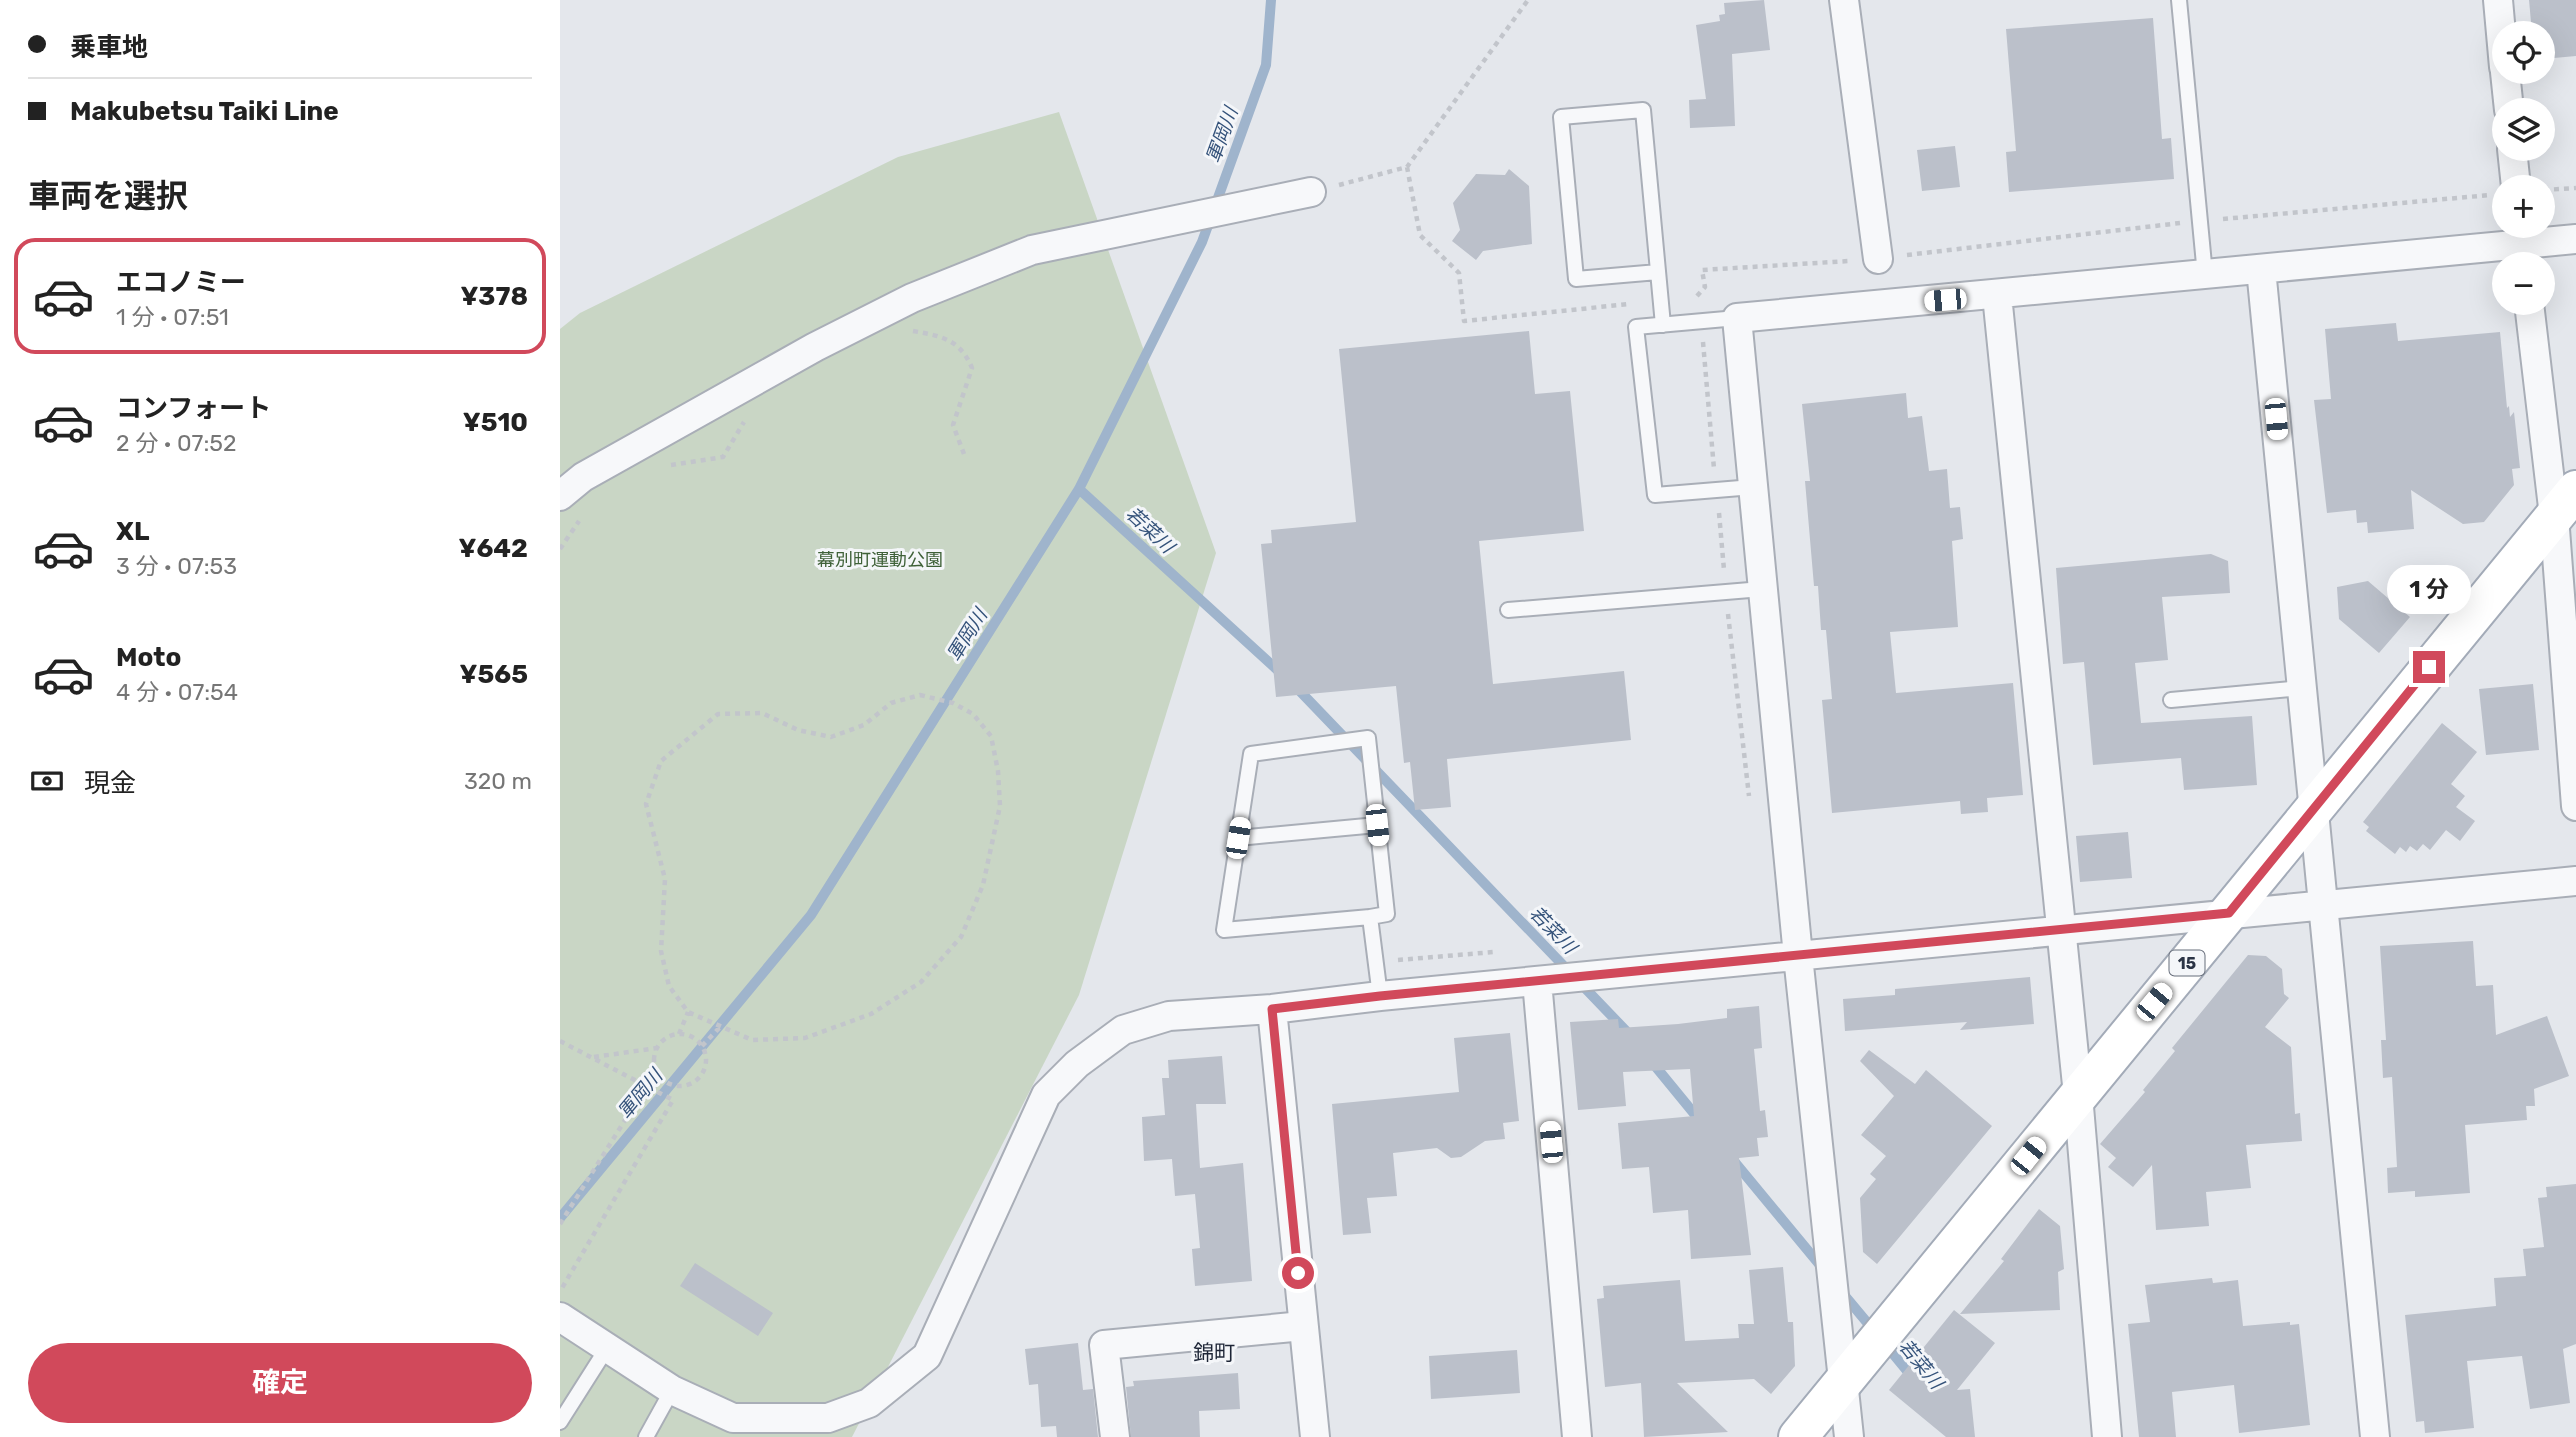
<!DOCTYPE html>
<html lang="ja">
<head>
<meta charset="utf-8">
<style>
  :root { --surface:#fff; --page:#f6f6f6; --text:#222; --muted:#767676; --line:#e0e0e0; --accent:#d1495b }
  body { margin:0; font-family:Rubik,"Noto Sans JP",sans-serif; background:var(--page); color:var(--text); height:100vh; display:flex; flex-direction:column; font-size:26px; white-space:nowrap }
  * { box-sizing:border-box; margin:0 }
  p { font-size:23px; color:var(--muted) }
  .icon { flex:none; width:38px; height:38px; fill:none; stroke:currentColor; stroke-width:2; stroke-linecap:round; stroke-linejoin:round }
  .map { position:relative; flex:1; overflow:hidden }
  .panel { display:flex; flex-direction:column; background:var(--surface); width:560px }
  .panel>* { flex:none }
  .hud { display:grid; align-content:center; height:154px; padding:0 28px; background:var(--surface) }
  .buttons { position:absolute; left:1932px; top:21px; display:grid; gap:14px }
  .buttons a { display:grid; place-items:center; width:63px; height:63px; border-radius:50%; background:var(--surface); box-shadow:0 7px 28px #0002; font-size:35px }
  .end { position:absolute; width:32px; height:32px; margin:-16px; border:9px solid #d1495b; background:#fff; box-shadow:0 0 0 4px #fff }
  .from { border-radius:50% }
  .bubble { position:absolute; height:49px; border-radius:24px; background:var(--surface); box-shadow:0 7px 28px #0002; font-size:23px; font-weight:700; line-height:49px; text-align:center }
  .car { position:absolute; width:21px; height:42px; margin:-21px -10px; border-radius:9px; box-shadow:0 0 5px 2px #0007; background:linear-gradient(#fff 24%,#345 0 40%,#fff 0 76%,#345 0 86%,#fff 0) }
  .hud b { display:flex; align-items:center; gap:24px; height:66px; font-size:26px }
  .hud b+b { border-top:2px solid var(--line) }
  .hud i { width:18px; height:18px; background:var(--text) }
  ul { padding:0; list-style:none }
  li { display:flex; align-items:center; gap:21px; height:116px; margin:0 14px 10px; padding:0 14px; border:4px solid transparent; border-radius:21px }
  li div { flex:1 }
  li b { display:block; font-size:26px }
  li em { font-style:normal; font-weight:700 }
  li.current { border-color:var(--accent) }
  li>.icon { width:63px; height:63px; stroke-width:1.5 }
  h2 { padding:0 28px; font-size:32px; line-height:84px }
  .pay { display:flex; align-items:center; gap:18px; height:77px; padding:0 28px; font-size:26px }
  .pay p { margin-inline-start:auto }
  .cta { display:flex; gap:14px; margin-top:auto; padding:14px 28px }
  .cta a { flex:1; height:80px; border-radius:42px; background:var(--accent); color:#fff; font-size:28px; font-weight:700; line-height:80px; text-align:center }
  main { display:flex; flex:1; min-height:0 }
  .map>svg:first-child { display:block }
</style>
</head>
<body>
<main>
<section class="panel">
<div class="hud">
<b><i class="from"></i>乗車地</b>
<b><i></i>Makubetsu Taiki Line</b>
</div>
<h2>車両を選択</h2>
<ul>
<li class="current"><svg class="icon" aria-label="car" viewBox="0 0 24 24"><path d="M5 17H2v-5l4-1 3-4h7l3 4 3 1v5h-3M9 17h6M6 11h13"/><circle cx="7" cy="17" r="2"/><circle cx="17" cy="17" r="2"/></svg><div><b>エコノミー</b><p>1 分 · 07:51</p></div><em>¥378</em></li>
<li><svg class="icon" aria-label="car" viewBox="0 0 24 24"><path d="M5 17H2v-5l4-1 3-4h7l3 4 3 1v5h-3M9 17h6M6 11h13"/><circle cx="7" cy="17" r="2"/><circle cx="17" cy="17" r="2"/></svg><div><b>コンフォート</b><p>2 分 · 07:52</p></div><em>¥510</em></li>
<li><svg class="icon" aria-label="car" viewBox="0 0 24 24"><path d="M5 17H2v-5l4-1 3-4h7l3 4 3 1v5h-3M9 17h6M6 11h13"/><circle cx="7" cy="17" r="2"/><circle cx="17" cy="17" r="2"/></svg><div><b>XL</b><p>3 分 · 07:53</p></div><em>¥642</em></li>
<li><svg class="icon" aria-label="car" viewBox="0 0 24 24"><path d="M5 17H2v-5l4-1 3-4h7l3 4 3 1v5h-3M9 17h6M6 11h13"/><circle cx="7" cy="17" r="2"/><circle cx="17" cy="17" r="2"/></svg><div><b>Moto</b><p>4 分 · 07:54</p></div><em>¥565</em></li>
</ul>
<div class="pay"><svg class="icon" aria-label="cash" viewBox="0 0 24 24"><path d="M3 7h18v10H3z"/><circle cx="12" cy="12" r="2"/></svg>現金<p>320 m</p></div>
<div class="cta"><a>確定</a></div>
</section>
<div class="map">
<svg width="2016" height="1437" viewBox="0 0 2016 1437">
  <rect width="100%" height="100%" fill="#e4e7ec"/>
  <path fill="#c9d6c5" d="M 499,112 L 656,553 L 519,995 L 292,1437 L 0,1437 L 0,329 L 20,313 L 338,157 Z"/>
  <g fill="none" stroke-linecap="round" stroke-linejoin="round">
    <path stroke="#9fb4cc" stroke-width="10" d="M 519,489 L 723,675
      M 734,685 L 1070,1035
      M 1091,1061 L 1141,1122
      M 1173,1160 L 1264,1270
      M 0,1218 L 251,915 L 519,489 L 642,242 L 706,65 L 711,0
      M 1280,1290 L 1315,1332
      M 1325,1344 L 1353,1378"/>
  </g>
  <path fill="#bbc0ca" d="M 1204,0 L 1210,50 L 1172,54 L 1175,126 L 1130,128 L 1129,100 L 1146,99 L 1136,25 L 1160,21 L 1159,15 L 1165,14 L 1164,3 Z
    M 1969,0 L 2016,0 L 2016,56 L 1983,59 L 1983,33 L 1972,33 Z
    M 1593,18 L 1602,139 L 1611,138 L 1614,179 L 1449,192 L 1446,152 L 1456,151 L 1446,29 Z
    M 1395,146 L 1400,187 L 1362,191 L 1357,150 Z
    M 949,169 L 969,186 L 972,244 L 923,251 L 916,260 L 892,241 L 900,230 L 893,203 L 916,174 L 945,175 Z
    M 1836,323 L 1838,341 L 1940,332 L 1947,408 L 1949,406 L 1950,417 L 1954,412 L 1960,468 L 1952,469 L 1954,485 L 1924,522 L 1903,524 L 1851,490 L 1854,529 L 1808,533 L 1807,522 L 1797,523 L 1796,510 L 1767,513 L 1754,400 L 1771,399 L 1765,329 Z
    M 969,331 L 975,394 L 1010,391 L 1024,531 L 919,541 L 933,684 L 1064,671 L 1071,740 L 887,759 L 891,807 L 855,810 L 850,762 L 844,763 L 836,686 L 716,697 L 701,544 L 712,543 L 711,530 L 796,522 L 779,349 Z
    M 1346,393 L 1348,418 L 1362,416 L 1369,471 L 1387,469 L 1390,508 L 1400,507 L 1403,539 L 1392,541 L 1398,627 L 1330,632 L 1336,693 L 1453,683 L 1463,795 L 1427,798 L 1428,812 L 1401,814 L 1400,801 L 1272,813 L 1262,700 L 1272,699 L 1266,630 L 1261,630 L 1258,586 L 1254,586 L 1245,481 L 1250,481 L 1242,404 Z
    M 1651,554 L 1668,561 L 1670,593 L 1602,597 L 1608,660 L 1575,663 L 1581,723 L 1692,716 L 1697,785 L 1624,790 L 1621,758 L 1533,765 L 1524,662 L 1503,664 L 1496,568 Z
    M 1808,581 L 1850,617 L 1819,653 L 1779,619 L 1777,587 Z
    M 1973,684 L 1979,750 L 1926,755 L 1919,689 Z
    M 1882,723 L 1917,752 L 1891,784 L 1905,796 L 1896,807 L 1915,821 L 1900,841 L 1886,830 L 1870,850 L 1863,844 L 1857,851 L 1850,846 L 1846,852 L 1840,847 L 1835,854 L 1806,831 L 1809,827 L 1803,822 Z
    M 1568,832 L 1572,878 L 1520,882 L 1516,836 Z
    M 1913,941 L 1916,986 L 1933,985 L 1936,1035 L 1987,1016 L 2009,1076 L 1974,1089 L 1975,1106 L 1966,1106 L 1967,1120 L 1905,1125 L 1910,1193 L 1855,1197 L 1855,1191 L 1828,1193 L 1827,1168 L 1837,1167 L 1832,1077 L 1823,1078 L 1821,1040 L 1826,1040 L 1820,946 Z
    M 1688,955 L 1706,956 L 1722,969 L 1724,994 L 1729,998 L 1705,1027 L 1731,1047 L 1735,1114 L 1740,1113 L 1742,1141 L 1686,1145 L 1691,1188 L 1646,1192 L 1649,1226 L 1596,1230 L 1592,1165 L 1573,1187 L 1548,1167 L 1556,1158 L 1540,1144 L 1585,1092 L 1583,1090 L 1615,1051 L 1612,1048 Z
    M 1470,977 L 1474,1024 L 1400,1030 L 1407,1022 L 1285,1031 L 1283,999 L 1335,995 L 1335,989 Z
    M 1199,1006 L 1202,1048 L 1194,1049 L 1200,1111 L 1205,1110 L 1208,1137 L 1197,1138 L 1199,1156 L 1179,1158 L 1191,1255 L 1131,1259 L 1128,1210 L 1093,1213 L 1089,1167 L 1062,1169 L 1058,1123 L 1134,1116 L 1130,1069 L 1063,1072 L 1066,1106 L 1018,1110 L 1010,1022 L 1058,1019 L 1059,1028 L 1118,1024 L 1167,1018 L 1167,1009 Z
    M 950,1033 L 959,1121 L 943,1123 L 945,1139 L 925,1141 L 901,1157 L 891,1158 L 877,1148 L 833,1153 L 837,1196 L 807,1198 L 811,1233 L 783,1235 L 772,1104 L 899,1092 L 894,1038 Z
    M 1309,1050 L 1355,1084 L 1366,1070 L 1432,1126 L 1317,1264 L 1303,1252 L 1300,1198 L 1316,1179 L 1310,1174 L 1326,1156 L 1301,1135 L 1334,1096 L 1300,1061 Z
    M 662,1056 L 666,1104 L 636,1104 L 640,1168 L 683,1163 L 692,1281 L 635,1286 L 632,1249 L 640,1248 L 635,1194 L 615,1196 L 612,1159 L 584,1161 L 582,1117 L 605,1115 L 602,1078 L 609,1078 L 608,1060 Z
    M 2016,1184 L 2016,1344 L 2003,1349 L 2010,1403 L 1970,1409 L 1962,1356 L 1907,1361 L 1914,1428 L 1865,1433 L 1864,1421 L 1856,1422 L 1845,1315 L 1936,1306 L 1934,1278 L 1966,1276 L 1963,1249 L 1984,1247 L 1978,1198 L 1987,1197 L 1986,1187 Z
    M 1479,1209 L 1500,1226 L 1504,1269 L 1498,1272 L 1500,1310 L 1400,1314 L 1444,1261 L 1441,1259 Z
    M 135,1263 L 213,1313 L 198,1336 L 120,1286 Z
    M 1223,1267 L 1228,1322 L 1233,1322 L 1235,1366 L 1211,1394 L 1194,1379 L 1117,1383 L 1168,1432 L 1084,1437 L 1081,1383 L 1045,1387 L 1037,1299 L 1044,1298 L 1043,1286 L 1120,1280 L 1125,1341 L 1179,1338 L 1178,1324 L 1194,1324 L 1189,1270 Z
    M 1652,1278 L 1653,1283 L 1678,1280 L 1683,1326 L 1730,1322 L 1730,1325 L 1739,1324 L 1750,1425 L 1679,1433 L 1674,1385 L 1612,1392 L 1616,1437 L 1579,1437 L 1568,1324 L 1590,1322 L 1585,1285 Z
    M 1394,1310 L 1435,1343 L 1397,1390 L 1410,1389 L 1415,1437 L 1386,1437 L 1329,1390 Z
    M 518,1343 L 523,1390 L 533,1389 L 538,1437 L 497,1437 L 496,1426 L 481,1427 L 478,1384 L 469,1385 L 465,1349 Z
    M 957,1350 L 960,1393 L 871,1399 L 869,1356 Z
    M 678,1373 L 680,1409 L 639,1411 L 640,1437 L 571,1437 L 566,1387 L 574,1386 L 573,1381 Z"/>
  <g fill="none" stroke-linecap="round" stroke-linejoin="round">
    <g stroke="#a9aeb7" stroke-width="18">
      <path id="lane" d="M 1619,0 L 1645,275
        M 1098,272 L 1016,279 L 1001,117 L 1083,110 L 1103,325
        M 1177,318 L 1076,327 L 1095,495 L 1193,487
        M 948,610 L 1202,589
        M 1611,700 L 1741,688
        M 678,838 L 817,825
        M 810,917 L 827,914 L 808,738 L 691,754 L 664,930 L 810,917 L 820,996
        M 0,1422 L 47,1348
        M 86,1437 L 112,1390"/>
    </g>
    <g stroke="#a9aeb7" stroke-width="32">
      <path id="street" d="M 1284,0 L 1318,259
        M 1938,0 L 1944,67
        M 1945,72 L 1949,110
        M 1952,149 L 1956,187
        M 1701,269 L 1815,1437
        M 1437,295 L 1518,1095 L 1547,1437
        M 1969,303 L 1994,516 L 2016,806
        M 0,496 L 23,477 L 255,347 L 352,298 L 472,250 L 751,192
        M 977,981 L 1017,1437
        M 712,1009 L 755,1437
        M 0,1317 L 112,1390 L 173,1418 L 268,1418 L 309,1403 L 367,1356 L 486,1095 L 517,1064 L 563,1030 L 609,1016 L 712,1009 L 820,996 L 2016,881
        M 555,1437 L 544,1345 L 743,1326
        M 1289,1437 L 1238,956 L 1177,318 L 2016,239"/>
    </g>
    <g stroke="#a3abb8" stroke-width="42">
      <path id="primary" d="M 1238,1437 L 2016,490"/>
    </g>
    <path stroke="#c2c5cb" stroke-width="4.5" stroke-dasharray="5 5" stroke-linecap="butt" d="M 847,167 L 860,235 L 899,273 L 904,321 L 1069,304
      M 779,185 L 847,167 L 968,0
      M 1984,190 L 2016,188
      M 1663,219 L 1930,195
      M 1347,255 L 1620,223
      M 1137,296 L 1145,287 L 1142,270 L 1289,261
      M 353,331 C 381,336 400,339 412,368 L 393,425 L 404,454
      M 1143,342 L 1154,469
      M 111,465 L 163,457 L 184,422
      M 1159,513 L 1164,570
      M 0,549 L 19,521
      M 1168,614 L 1189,796
      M 360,695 L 393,703 L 413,714 L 431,736 L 438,771 L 440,806 L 423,885 L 401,937 L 361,982 L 311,1014 L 245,1038 L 192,1040 L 128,1012 L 109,986 L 101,951 L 105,879 L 86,804 L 101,761 L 158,714 L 202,713 L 238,730 L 271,737 L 304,725 L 331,703 Z
      M 838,960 L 934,952
      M 119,1034 L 128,1012
      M94 1060a26 26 0 1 1 52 0a26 26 0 1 1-52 0Z
      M 0,1041 L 113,1100 L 2,1288
      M 142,1046 L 161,1026
      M 34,1057 L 97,1048
      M 0,1224 L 87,1085"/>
    <use href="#lane" stroke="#f7f8fa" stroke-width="14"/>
    <use href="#street" stroke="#f7f8fa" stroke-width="28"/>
    <use href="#primary" stroke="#fff" stroke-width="38"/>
  </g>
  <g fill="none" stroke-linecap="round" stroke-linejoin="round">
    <path stroke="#d1495b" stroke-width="9" d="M 738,1273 L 712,1009 L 820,996 L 1669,913 L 1869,667"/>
  </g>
  <g text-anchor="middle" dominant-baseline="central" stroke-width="6" stroke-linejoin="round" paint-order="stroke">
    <rect fill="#f4f6f9" stroke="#676e7b" stroke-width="2" x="1609.5" y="950.5" width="35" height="25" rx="5"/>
    <g font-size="16" font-weight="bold" fill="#2b3445">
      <text x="1627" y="963">15</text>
    </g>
    <g font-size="18" fill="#3f6138" stroke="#f4f6f9">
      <text x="320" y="560">幕別町運動公園</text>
    </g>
    <g font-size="19" font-style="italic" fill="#34527a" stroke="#f4f6f9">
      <text transform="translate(662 135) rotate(-70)">軍岡川</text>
      <text transform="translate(590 530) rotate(43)">若菜川</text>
      <text transform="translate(407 635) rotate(-58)">軍岡川</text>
      <text transform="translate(993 930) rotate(46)">若菜川</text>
      <text transform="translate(80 1094) rotate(-50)">軍岡川</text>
      <text transform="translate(1361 1364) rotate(51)">若菜川</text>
    </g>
    <g font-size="21" fill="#1d2536" stroke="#f4f6f9">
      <text x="654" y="1352">錦町</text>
    </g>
  </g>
</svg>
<div class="buttons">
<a><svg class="icon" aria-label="locate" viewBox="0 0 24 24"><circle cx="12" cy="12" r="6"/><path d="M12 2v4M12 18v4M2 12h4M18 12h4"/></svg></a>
<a><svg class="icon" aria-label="layers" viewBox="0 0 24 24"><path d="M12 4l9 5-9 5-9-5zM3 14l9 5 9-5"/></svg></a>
<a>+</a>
<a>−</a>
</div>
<i class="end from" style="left:738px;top:1273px"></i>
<i class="end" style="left:1869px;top:667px"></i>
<div class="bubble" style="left:1827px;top:565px;width:84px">1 分</div>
<i class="car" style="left:1385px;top:300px;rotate:265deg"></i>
<i class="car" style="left:1716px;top:419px;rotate:175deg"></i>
<i class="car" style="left:817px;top:825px;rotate:174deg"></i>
<i class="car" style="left:678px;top:838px;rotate:9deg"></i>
<i class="car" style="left:1594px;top:1002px;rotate:40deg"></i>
<i class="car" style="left:991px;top:1142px;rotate:355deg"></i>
<i class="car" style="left:1468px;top:1156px;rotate:39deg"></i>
</div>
</main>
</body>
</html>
